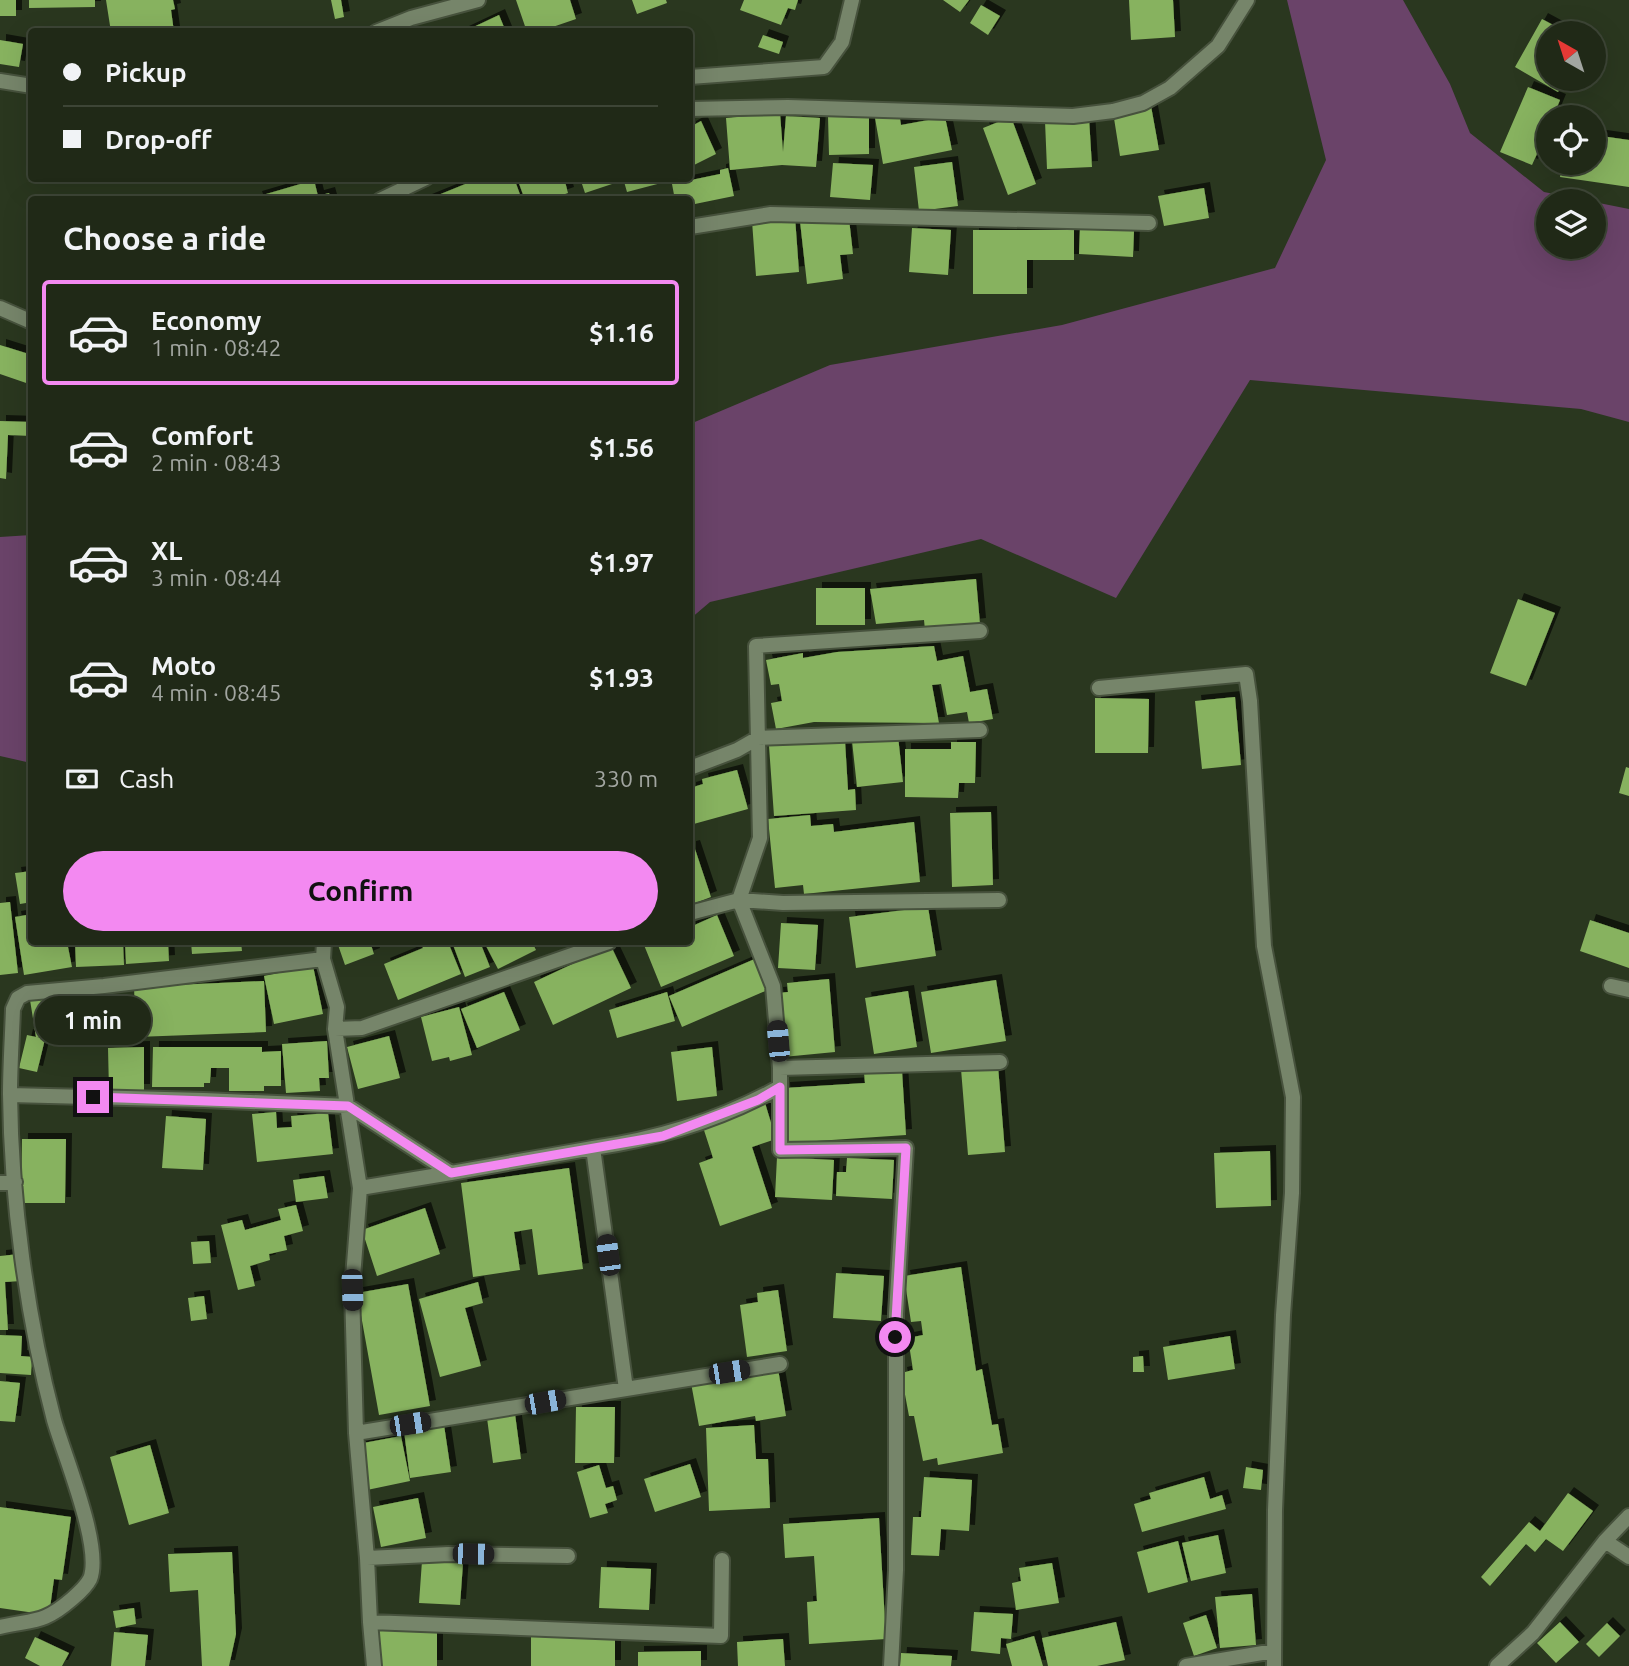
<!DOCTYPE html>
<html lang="en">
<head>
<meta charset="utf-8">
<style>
  :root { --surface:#202917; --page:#2d3524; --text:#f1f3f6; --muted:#a2a6a1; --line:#3d4536; --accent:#f389f1 }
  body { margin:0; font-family:Ubuntu,sans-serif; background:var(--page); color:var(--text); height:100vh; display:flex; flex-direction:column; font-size:26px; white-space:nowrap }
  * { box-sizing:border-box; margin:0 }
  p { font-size:23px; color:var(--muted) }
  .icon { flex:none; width:38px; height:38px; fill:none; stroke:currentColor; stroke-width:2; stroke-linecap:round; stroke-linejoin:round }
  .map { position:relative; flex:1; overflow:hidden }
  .details { position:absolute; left:28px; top:196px; width:665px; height:749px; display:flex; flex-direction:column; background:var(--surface); border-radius:7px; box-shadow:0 7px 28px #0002,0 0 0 2px var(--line) }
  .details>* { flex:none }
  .hud { position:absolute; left:28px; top:28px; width:665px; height:154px; border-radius:7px; box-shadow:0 7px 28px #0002,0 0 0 2px var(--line); display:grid; align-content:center; height:154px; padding:0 35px; background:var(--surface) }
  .needle { width:46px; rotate:321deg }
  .buttons { position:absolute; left:1536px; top:21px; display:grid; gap:14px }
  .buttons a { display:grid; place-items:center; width:70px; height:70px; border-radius:50%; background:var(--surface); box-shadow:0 7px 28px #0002,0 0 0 2px var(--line); font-size:35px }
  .end { position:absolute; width:32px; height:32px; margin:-16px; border:9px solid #f389f1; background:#111; box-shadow:0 0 0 4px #111 }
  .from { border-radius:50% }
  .bubble { position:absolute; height:49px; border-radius:24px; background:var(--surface); box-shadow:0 7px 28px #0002,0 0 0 2px var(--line); font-size:23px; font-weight:700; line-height:49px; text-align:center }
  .car { position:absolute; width:21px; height:42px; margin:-21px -10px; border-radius:9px; box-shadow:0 0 5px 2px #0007; background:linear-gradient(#222 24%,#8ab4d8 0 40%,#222 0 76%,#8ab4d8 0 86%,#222 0) }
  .hud b { display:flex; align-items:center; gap:24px; height:66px; font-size:26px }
  .hud b+b { border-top:2px solid var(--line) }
  .hud i { width:18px; height:18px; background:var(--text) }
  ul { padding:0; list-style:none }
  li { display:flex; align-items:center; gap:21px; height:105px; margin:0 14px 10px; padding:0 21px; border:4px solid transparent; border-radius:7px }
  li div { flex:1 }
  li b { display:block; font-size:26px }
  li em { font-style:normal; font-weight:700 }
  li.selected { border-color:var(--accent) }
  li>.icon { width:63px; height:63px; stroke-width:1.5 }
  h2 { padding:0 35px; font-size:32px; line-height:84px }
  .pay { display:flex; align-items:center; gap:18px; height:77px; padding:0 35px; font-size:26px }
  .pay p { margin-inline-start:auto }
  .cta { display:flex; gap:14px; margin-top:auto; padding:14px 35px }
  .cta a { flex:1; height:80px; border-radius:42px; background:var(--accent); color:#111; font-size:28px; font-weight:700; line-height:80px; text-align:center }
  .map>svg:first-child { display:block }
</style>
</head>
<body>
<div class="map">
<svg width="1629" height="1666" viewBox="0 0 1629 1666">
  <defs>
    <filter id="shadow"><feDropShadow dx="6" dy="-6" stdDeviation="0" flood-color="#0009"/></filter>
  </defs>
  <rect width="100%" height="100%" fill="#2a371f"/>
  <path fill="#6a4369" d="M 1287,0 L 1403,0 L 1450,84 L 1470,133 L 1544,192 L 1591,201 L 1549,201 L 1549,247 L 1594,247 L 1594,202 L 1629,209 L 1629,422 L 1581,409 L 1250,380 L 1116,598 L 981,539 L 710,602 L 690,619 L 690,424 L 830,365 L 1062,325 L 1275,268 L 1326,160 Z
    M 31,535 L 32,535 L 31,763 L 0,756 L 0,537 Z"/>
  <path fill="#87b25f" filter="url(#shadow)" d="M 0,0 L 16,0 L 16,16 L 0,16 Z
    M 29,0 L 95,0 L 95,7 L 29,8 Z
    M 106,0 L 173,0 L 175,9 L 171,10 L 174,32 L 111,32 Z
    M 331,0 L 341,0 L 344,17 L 335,19 Z
    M 516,0 L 570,0 L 576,19 L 538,32 L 527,32 Z
    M 632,0 L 666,0 L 667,3 L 637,14 Z
    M 744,0 L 798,0 L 795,10 L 788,8 L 781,25 L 740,10 Z
    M 943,0 L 969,0 L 960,12 Z
    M 1129,0 L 1173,0 L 1175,37 L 1131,40 Z
    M 981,5 L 1000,16 L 988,35 L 970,23 Z
    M 499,15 L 506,32 L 463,32 Z
    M 1542,19 L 1568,33 L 1549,33 L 1549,79 L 1565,79 L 1558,92 L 1515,67 Z
    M 763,35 L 783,42 L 779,54 L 758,47 Z
    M 0,40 L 23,44 L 19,67 L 0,64 Z
    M 1528,87 L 1560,100 L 1553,117 L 1549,117 L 1549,127 L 1532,165 L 1500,152 Z
    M 1151,106 L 1159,150 L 1120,156 L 1113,112 Z
    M 780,113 L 783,152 L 786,116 L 820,118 L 816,167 L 782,165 L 730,170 L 726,118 Z
    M 899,113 L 901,125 L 945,117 L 952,150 L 883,164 L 875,118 Z
    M 869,115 L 869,154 L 829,155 L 828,116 Z
    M 1011,117 L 1036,184 L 1008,195 L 983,128 Z
    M 1089,118 L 1092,167 L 1047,169 L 1045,121 Z
    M 701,121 L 716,154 L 690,167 L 690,127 Z
    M 1594,135 L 1629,140 L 1629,187 L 1560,177 L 1563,163 L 1594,163 Z
    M 952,162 L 958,206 L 919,211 L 914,167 Z
    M 833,163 L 873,165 L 870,200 L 830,197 Z
    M 728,168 L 734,196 L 690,205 L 690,200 L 675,200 L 672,184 L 720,174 L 720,170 Z
    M 480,178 L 514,178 L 522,200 L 426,200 Z
    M 517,178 L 564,178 L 568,193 L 548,200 L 525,200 Z
    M 580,178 L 611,178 L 612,184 L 585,193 Z
    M 623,178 L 665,178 L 665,182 L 627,192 Z
    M 314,180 L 318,196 L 329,193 L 331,200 L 257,200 L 256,197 Z
    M 1204,188 L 1209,218 L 1164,226 L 1158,196 Z
    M 795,217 L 799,272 L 756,276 L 752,221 Z
    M 817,219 L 817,223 L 849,219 L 853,254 L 840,255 L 843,279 L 807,284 L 800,221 Z
    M 912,228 L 951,230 L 948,275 L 909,272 Z
    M 1080,228 L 1134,231 L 1133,257 L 1079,254 Z
    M 973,230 L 1074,230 L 1074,260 L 1027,260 L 1027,294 L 973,294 Z
    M 0,345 L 32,355 L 32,385 L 0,374 Z
    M 0,421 L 31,422 L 31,436 L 8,435 L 6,479 L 0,478 Z
    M 976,579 L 980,624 L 925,630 L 924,620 L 876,624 L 870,589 Z
    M 816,588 L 865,588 L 865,625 L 816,625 Z
    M 1518,599 L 1555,613 L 1526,686 L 1490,673 Z
    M 934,646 L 937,661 L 963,656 L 970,692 L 987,689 L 993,719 L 969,723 L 967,712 L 947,715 L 941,684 L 932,685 L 939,723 L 814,722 L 776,729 L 771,703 L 782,701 L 779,684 L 771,685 L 766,660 L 803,653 L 803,658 L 837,652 Z
    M 1235,697 L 1241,765 L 1202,769 L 1195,701 Z
    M 1095,698 L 1149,699 L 1148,753 L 1095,753 Z
    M 898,736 L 903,782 L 857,787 L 852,741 Z
    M 845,741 L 848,790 L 855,789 L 856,810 L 774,816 L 769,746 Z
    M 951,742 L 976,742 L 975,783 L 959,783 L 958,798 L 905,797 L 905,749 L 951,749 Z
    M 1626,767 L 1629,768 L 1629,796 L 1619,793 Z
    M 737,770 L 748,809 L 690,825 L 690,788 L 703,784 L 702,779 Z
    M 991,812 L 993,885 L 952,887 L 950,813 Z
    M 810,815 L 811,826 L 833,824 L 834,832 L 914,822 L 920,882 L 804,894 L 803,885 L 775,888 L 768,819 Z
    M 694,846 L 711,897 L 690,905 L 690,847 Z
    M 32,871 L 32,902 L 20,904 L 15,873 Z
    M 10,902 L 18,973 L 0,975 L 0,903 Z
    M 928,907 L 936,956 L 856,968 L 849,917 Z
    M 32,914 L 32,942 L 67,942 L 72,967 L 24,975 L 15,917 Z
    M 717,915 L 734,956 L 661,987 L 644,945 L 653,942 L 690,942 L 690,927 Z
    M 1590,920 L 1629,933 L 1629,968 L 1580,951 Z
    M 781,923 L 818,925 L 815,970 L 778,968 Z
    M 75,942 L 123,942 L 124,965 L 76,967 Z
    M 125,942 L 168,942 L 169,961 L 126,964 Z
    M 191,942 L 241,942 L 242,951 L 192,954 Z
    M 337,942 L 380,942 L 371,945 L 374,954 L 345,965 Z
    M 420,942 L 437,942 L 438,945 L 448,942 L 461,974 L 398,1000 L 384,964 L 423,948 Z
    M 452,942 L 480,942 L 490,967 L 465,977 Z
    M 484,942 L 532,942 L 536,950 L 498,969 Z
    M 611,946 L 631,988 L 553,1025 L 534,982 Z
    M 757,958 L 770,989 L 682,1027 L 669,996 Z
    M 313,966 L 323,1014 L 274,1024 L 264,976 Z
    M 829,979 L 835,1052 L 783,1057 L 777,993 L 788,992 L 787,983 Z
    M 996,980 L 1006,1041 L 931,1053 L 921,992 Z
    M 264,981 L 266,1032 L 136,1037 L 134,987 Z
    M 90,990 L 96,1028 L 37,1037 L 45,1039 L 37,1072 L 19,1068 L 27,1035 L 36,1037 L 30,1000 Z
    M 908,991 L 917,1047 L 874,1054 L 865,998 Z
    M 504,992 L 520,1030 L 477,1048 L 461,1009 Z
    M 667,992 L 675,1021 L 617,1038 L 609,1010 Z
    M 459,1007 L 472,1055 L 450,1061 L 449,1057 L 432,1061 L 421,1017 Z
    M 389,1036 L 400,1078 L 358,1089 L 347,1047 Z
    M 327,1041 L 329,1078 L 319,1078 L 320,1091 L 286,1093 L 282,1044 Z
    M 144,1047 L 144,1090 L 109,1090 L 108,1048 Z
    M 153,1047 L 262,1047 L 262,1052 L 281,1051 L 281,1086 L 264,1086 L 264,1091 L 229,1091 L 229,1068 L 211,1068 L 210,1083 L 204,1083 L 204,1087 L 152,1087 Z
    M 712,1047 L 717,1096 L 677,1101 L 671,1052 Z
    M 998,1066 L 1005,1152 L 968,1155 L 961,1069 Z
    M 902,1071 L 906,1135 L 787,1143 L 784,1088 L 865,1083 L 864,1073 Z
    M 765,1103 L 776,1139 L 752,1147 L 772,1208 L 720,1226 L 699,1163 L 713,1158 L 702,1124 Z
    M 276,1112 L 277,1128 L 292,1127 L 291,1116 L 328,1113 L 333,1154 L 257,1162 L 252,1114 Z
    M 166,1116 L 206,1119 L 203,1170 L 162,1168 Z
    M 22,1139 L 66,1139 L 65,1203 L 21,1203 Z
    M 1270,1151 L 1271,1206 L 1216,1208 L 1214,1153 Z
    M 777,1157 L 834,1160 L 832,1200 L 775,1197 Z
    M 847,1158 L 894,1160 L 892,1199 L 836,1196 L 837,1172 L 846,1172 Z
    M 569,1168 L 583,1269 L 538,1275 L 532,1229 L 514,1232 L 520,1270 L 473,1277 L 461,1183 Z
    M 324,1176 L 328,1198 L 296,1202 L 293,1180 Z
    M 296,1205 L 303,1231 L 284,1236 L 287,1250 L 269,1254 L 270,1260 L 250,1266 L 255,1286 L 238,1290 L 221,1225 L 242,1220 L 245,1230 L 281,1220 L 278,1209 Z
    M 425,1208 L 440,1254 L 377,1276 L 362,1230 Z
    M 209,1241 L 211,1263 L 193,1264 L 191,1242 Z
    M 20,1254 L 22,1281 L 5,1282 L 8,1330 L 0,1330 L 0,1256 Z
    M 961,1267 L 976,1371 L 982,1369 L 992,1425 L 998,1424 L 1003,1453 L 938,1465 L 937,1458 L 923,1461 L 914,1416 L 909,1416 L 901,1373 L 913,1370 L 908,1338 L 923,1335 L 921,1321 L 911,1322 L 904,1276 Z
    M 836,1273 L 884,1276 L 881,1321 L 833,1318 Z
    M 478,1282 L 483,1303 L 465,1308 L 481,1366 L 440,1377 L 419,1299 Z
    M 408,1284 L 430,1406 L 379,1415 L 357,1293 Z
    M 778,1290 L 787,1351 L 747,1357 L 740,1305 L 758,1302 L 757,1293 Z
    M 204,1296 L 207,1319 L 191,1321 L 188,1298 Z
    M 0,1335 L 22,1336 L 21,1356 L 32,1357 L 31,1375 L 0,1373 Z
    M 1230,1336 L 1235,1369 L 1168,1380 L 1163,1347 Z
    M 1143,1356 L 1144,1372 L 1133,1372 L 1133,1357 Z
    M 778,1369 L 786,1416 L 756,1421 L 755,1416 L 699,1426 L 691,1383 Z
    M 0,1381 L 20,1383 L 15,1422 L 0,1421 Z
    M 576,1407 L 615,1407 L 614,1463 L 575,1463 Z
    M 515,1414 L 521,1459 L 493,1463 L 487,1418 Z
    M 444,1425 L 451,1472 L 410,1478 L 404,1431 Z
    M 754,1425 L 756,1459 L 768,1459 L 770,1508 L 709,1511 L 706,1428 Z
    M 401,1436 L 410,1481 L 367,1490 L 358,1444 Z
    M 150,1445 L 169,1513 L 129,1525 L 110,1457 Z
    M 690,1464 L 701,1497 L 655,1512 L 644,1479 Z
    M 599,1465 L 606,1488 L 613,1486 L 617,1500 L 605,1504 L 608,1513 L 590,1518 L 577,1472 Z
    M 1246,1467 L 1263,1470 L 1261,1490 L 1243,1488 Z
    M 924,1477 L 972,1480 L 969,1531 L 941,1529 L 939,1556 L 911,1555 L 913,1517 L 921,1517 Z
    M 1204,1477 L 1210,1499 L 1222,1495 L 1226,1509 L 1142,1532 L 1134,1504 L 1151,1499 L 1149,1493 Z
    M 1568,1493 L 1593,1511 L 1563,1551 L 1546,1539 L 1535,1552 L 1526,1544 L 1490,1586 L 1481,1577 L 1529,1522 L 1540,1531 Z
    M 418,1498 L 426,1538 L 381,1547 L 373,1507 Z
    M 0,1507 L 71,1517 L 62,1580 L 54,1579 L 49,1615 L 0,1608 Z
    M 879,1518 L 886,1639 L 809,1644 L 807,1602 L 817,1601 L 814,1556 L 785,1558 L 783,1524 Z
    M 1218,1535 L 1226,1573 L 1191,1581 L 1182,1543 Z
    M 1178,1541 L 1188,1582 L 1148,1593 L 1137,1552 Z
    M 232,1552 L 236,1634 L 229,1666 L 202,1666 L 198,1590 L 170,1592 L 168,1554 Z
    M 422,1561 L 463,1563 L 460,1605 L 419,1603 Z
    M 1052,1563 L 1059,1603 L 1016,1610 L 1012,1583 L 1021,1581 L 1019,1568 Z
    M 601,1567 L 651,1569 L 649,1610 L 599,1608 Z
    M 1252,1594 L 1256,1645 L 1220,1648 L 1215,1597 Z
    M 134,1608 L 136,1624 L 116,1628 L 113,1611 Z
    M 974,1612 L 1013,1614 L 1011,1639 L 1001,1638 L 1000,1654 L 971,1651 Z
    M 1206,1615 L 1217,1648 L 1194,1656 L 1183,1623 Z
    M 1116,1622 L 1125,1660 L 1097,1666 L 1048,1666 L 1042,1638 Z
    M 1560,1622 L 1579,1642 L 1556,1663 L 1537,1643 Z
    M 1607,1623 L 1620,1636 L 1599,1657 L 1586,1644 Z
    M 377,1627 L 437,1627 L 437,1666 L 376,1666 Z
    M 114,1632 L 148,1635 L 145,1666 L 111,1666 Z
    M 531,1634 L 615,1634 L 615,1666 L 531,1666 Z
    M 1034,1636 L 1043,1666 L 1012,1666 L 1006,1644 Z
    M 35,1637 L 69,1653 L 62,1666 L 40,1666 L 25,1658 Z
    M 783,1639 L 785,1666 L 738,1666 L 737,1642 Z
    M 701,1651 L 701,1666 L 638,1666 L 638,1652 Z
    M 901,1653 L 952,1656 L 951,1666 L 900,1666 Z"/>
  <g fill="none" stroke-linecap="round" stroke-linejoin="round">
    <g stroke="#47523d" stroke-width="18">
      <path id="street" d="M 376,32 L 411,18 L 478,0
        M 690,77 L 824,67 L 842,42 L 852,0
        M 0,81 L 32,86
        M 690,109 L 788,107 L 1073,116 L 1113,111 L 1143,103 L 1170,88 L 1218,46 L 1247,0
        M 380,200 L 426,178
        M 690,227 L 771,214 L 1149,223
        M 0,308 L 32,322
        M 980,631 L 756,646 L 760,838 L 739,900 L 773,986 L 780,1068 L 1000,1062
        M 1099,688 L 1246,674 L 1250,701 L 1264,946 L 1293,1097 L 1292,1193 L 1283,1315 L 1275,1510 L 1274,1666
        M 690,768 L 737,750 L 758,738 L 980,730
        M 690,913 L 739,900 L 783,903 L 999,900
        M 323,959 L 324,942
        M 1611,986 L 1629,990
        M 335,1029 L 360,1188 L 451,1173
        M 780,1068 L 780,1150 L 906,1148 L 896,1314 L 896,1570 L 891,1666
        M 10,1095 L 204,1100 L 348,1106 L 451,1173 L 593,1148 L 626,1389 L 356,1433
        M 593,1148 C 658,1139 722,1119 780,1087
        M 0,1183 L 15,1182
        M 360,1188 L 352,1290 L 356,1433 L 367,1558
        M 626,1389 L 780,1364
        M 1605,1541 L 1629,1557
        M 370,1622 L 367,1558 L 449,1554 L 568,1556
        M 0,1627 C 35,1619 43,1624 72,1599 C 79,1593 86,1587 90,1579 C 103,1548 64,1455 54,1420 C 27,1318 11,1200 10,1094 C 10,1066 12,1038 13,1009 L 18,998 L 27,993 L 104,986 L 323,959 L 337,1007 L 335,1029 L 362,1028 L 609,942
        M 374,1666 L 370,1622 L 721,1636 L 722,1560
        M 1186,1666 L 1274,1651
        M 1497,1666 L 1533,1633 L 1605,1541 L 1629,1516"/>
    </g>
    <use href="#street" stroke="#76856a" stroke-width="14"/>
  </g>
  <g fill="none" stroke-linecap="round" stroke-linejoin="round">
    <path stroke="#f389f1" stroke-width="9" d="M 93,1097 L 348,1106 L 451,1173 L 663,1136 L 758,1100 L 780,1087 L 780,1150 L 906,1148 L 895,1337"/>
  </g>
</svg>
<div class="buttons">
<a><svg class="needle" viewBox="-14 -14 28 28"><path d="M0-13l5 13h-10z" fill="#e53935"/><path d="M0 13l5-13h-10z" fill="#a2a6a1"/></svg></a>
<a><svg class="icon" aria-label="locate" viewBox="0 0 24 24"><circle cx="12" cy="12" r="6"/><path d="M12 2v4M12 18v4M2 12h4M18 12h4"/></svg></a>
<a><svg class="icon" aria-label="layers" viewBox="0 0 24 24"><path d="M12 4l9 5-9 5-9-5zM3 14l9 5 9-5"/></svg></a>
</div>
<i class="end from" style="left:895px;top:1337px"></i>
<i class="end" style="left:93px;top:1097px"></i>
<div class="bubble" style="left:35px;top:996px;width:116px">1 min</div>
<i class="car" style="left:778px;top:1041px;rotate:355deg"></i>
<i class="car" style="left:608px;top:1255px;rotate:352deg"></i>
<i class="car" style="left:352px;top:1290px;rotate:178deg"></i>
<i class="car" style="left:729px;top:1372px;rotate:81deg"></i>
<i class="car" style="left:545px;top:1402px;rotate:80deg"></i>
<i class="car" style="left:410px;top:1424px;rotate:81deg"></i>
<i class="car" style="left:473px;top:1554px;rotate:91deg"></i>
<div class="hud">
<b><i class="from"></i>Pickup</b>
<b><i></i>Drop-off</b>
</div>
<section class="details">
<h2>Choose a ride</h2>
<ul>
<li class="selected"><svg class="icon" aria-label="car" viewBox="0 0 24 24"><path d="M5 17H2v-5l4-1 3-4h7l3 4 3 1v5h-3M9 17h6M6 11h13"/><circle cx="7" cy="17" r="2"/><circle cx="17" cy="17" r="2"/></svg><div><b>Economy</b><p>1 min · 08:42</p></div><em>$1.16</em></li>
<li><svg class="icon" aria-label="car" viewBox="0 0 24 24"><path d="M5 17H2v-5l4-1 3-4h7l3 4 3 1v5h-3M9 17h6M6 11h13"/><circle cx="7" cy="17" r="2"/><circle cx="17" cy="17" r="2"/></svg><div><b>Comfort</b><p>2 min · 08:43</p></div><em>$1.56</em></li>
<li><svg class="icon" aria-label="car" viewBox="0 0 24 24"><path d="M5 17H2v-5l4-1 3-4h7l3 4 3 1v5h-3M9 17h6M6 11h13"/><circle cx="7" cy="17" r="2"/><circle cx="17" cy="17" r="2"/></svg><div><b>XL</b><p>3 min · 08:44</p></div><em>$1.97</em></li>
<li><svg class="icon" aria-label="car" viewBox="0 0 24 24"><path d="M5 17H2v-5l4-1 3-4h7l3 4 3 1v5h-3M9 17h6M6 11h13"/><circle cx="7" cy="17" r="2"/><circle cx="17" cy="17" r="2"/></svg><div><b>Moto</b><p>4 min · 08:45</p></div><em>$1.93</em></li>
</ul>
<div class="pay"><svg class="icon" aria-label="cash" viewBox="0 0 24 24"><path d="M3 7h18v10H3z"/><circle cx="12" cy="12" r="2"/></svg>Cash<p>330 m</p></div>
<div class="cta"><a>Confirm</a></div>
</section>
</div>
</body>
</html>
